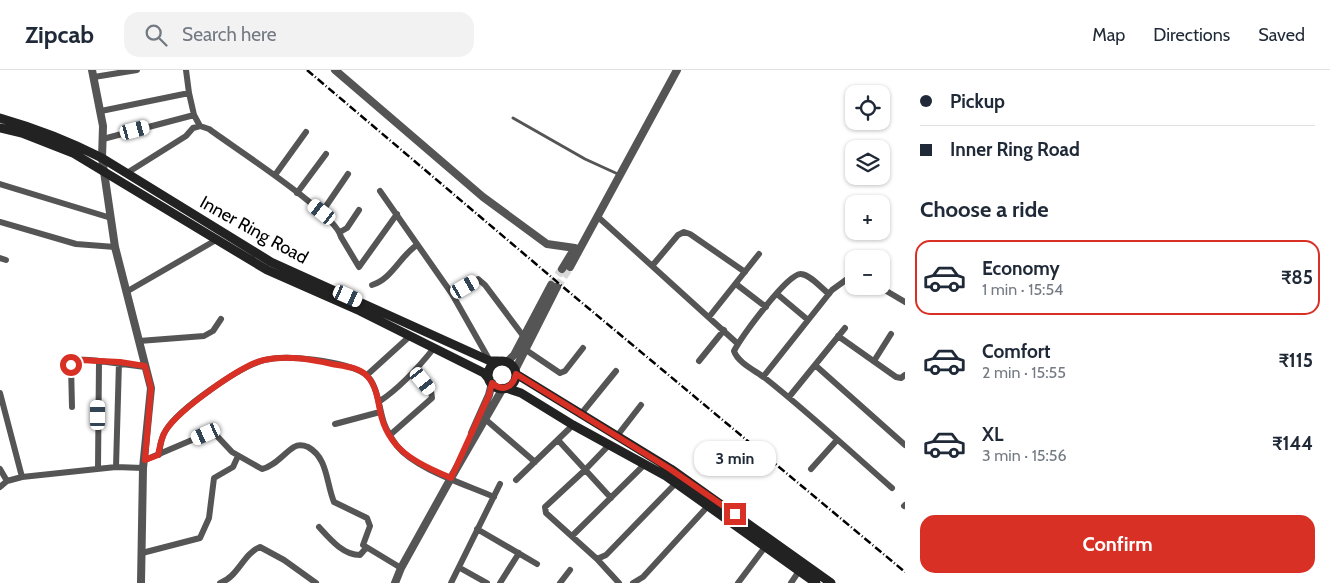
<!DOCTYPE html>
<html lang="en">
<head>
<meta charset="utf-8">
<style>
  :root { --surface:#fff; --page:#f2f2f3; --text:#1f2937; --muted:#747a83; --line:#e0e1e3; --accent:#d93025 }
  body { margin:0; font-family:Cabin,sans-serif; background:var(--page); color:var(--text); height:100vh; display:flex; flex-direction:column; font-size:19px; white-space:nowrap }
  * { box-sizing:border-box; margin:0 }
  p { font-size:16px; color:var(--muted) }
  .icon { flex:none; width:28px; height:28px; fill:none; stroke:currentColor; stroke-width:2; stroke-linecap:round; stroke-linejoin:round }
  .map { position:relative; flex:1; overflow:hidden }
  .side { display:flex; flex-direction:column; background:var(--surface); width:425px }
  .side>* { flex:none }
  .hud { display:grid; align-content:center; height:110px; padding:0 15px; background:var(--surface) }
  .fabs { position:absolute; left:845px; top:15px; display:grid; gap:10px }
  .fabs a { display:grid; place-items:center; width:45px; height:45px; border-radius:10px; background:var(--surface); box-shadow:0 1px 4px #0004; font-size:25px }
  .end { position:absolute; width:22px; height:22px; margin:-11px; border:6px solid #d93025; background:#fff; box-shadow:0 0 0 2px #fff }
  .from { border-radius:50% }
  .bubble { position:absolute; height:35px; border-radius:15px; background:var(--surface); box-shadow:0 1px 4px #0004; font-size:16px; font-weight:800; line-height:35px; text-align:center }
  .car { position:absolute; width:15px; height:30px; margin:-15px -8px; border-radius:6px; box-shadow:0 0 4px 1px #0007; background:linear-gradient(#fff 24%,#345 0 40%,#fff 0 76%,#345 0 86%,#fff 0) }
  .hud b { display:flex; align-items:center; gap:18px; height:48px; font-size:19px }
  .hud b+b { border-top:1px solid var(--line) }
  .hud i { width:12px; height:12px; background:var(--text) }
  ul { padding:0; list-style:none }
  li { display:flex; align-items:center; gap:15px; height:75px; margin:0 10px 8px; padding:0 5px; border:2px solid transparent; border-radius:15px }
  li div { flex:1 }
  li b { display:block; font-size:19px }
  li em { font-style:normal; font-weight:800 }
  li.active { border-color:var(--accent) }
  li>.icon { width:45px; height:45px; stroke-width:1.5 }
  h2 { padding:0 15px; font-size:22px; line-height:60px }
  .primary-button { display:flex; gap:10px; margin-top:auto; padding:10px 15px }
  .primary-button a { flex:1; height:58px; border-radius:15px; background:var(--accent); color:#fff; font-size:20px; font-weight:800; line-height:58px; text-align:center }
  header { display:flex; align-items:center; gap:30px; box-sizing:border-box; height:70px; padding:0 25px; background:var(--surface); border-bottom:1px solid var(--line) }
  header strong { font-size:24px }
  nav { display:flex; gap:28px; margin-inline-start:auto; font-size:18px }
  .search { width:350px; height:45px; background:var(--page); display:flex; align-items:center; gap:12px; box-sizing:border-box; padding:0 18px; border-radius:15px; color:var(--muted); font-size:19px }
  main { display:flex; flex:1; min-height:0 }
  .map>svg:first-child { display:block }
</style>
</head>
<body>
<header>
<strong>Zipcab</strong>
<div class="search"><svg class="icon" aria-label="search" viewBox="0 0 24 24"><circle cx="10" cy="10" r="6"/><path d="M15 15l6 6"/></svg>Search here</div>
<nav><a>Map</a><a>Directions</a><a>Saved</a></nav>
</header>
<main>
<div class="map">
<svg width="905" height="513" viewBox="0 0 905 513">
  <rect width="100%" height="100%" fill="#fff"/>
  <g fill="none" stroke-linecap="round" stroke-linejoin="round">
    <path stroke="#d9d9d9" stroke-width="8" stroke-dasharray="8 4" stroke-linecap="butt" d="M 551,215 L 562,199
      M 557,217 L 570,197"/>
    <path stroke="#555" stroke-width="3" d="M 513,48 L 585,89 L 620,105"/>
    <path stroke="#555" stroke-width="6" d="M 94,7 L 137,0
      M 189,23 L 194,45
      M 101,41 L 189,23 L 186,0
      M 103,69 L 194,45 L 200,56 L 209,59 C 233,77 336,143 341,167 L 359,197 L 397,144
      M 127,103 L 186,66 L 193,58 L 200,56
      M 275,105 L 306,62
      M 0,114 L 111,148
      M 380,121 L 452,224 L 490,291
      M 297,123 L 326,84
      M 322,142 L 348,104
      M 597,146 L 738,274
      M 0,152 L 76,174 L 115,177
      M 340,162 L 347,158 L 359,140
      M 0,188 L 6,190
      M 652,196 L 678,165 L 684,162 L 690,164 L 745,202
      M 736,214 L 766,237
      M 372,215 C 392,209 400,186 417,175
      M 878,216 L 905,232
      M 126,222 L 216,170
      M 452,224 L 478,209 L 485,215 L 524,267
      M 777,224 L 808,250
      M 829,224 C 821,218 811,205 801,204 C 788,202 741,268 734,281 C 738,293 756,301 765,308 C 809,343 850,381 892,418
      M 709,247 L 759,184
      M 838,266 L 896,307 L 901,308 L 905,305
      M 139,271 L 204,266 L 213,261 L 221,249
      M 526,280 L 560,303 L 565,301 L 583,278
      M 699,291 L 724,260
      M 874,291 L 891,264
      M 815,295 L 905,375
      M 367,305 L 410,266
      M 763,307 L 832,220 L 850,207 L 854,207
      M 0,323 L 22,407
      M 789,327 L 845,258
      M 380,331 C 401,317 418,298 434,278
      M 72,337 L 71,295 C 78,287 89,290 99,291
      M 581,344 L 616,301
      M 485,349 L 535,392
      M 335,354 L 380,342
      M 390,365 L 432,328 L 431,321 L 415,302
      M 617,366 L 641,335
      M 558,370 L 611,428
      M 610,374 L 585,400 L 545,437 L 546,443 L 597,489 L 619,513
      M 159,385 C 160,376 161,367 166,360 C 180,338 237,299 261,291 C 284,283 345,291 365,304 C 378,313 379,340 384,353 C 387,361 392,369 397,376 C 415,399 467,415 494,427
      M 145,390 L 206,364 L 212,364 L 217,366 L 232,382 L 262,399 C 275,396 283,384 294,377 C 299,374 303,375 308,377 C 328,388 326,413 334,432 L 367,448 L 370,456 L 363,475 L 401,498
      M 116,397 L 119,292
      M 98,398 L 99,291 L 145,297
      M 0,399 L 7,411
      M 811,399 L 837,370
      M 516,410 L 573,355
      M 0,417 L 7,411 L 22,407 L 116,397 L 143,398
      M 904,436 L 905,435
      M 319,457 C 330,469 343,485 360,485 L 366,478
      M 477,459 L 537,494
      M 572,466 L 645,394
      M 142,483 L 200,468 L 209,448 L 214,408 L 233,397 L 238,386
      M 597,489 L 606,485 L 676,413
      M 460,498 L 487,513
      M 220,513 C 238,507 243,484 260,477 L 284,490 L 316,513
      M 451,513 L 500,414
      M 500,513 L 519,483
      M 560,513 L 570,500
      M 633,513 L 643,507 L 708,436
      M 738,513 L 765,477
      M 791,513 L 799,501"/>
    <path stroke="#555" stroke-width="8" d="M 92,0 L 103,56 L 102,88 L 115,177 L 151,318 L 143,398 L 141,513
      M 335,0 L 483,127 L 547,174 L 575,178
      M 570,197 L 677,0
      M 562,199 L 573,181
      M 507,292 L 514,285 L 551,215
      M 515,300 L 557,217
      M 472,363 L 489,325 L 492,313
      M 395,513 L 401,498 L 451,408 L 503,318"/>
    <path stroke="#222" stroke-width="9" d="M 0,48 C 35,58 69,71 102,88 L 271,192 L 490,291 L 498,291
      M 0,58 L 22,63 L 73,83 L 267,200 L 360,241 L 484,303 L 489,309
      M488 305a14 14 0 1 1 28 0a14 14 0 1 1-28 0Z
      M 516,304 L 671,399 L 831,513
      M 506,318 L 521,323 L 573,355 L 666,406 L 816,513"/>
    <path stroke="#000" stroke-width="2.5" stroke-dasharray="8 2.5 1 2.5" stroke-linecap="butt" d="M 307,0 L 569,222 L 905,502"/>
  </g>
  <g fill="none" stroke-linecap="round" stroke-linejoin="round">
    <path stroke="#d93025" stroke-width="6" d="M 71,295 L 74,291 L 80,290 L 120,292 L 145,296 L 151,318 L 145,390 L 158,385 C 160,376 161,368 166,360 C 179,340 241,295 264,290 C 288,285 309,289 332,294 C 343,296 359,297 367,306 C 376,315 378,330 380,341 C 388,381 417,393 451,408 L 489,325 L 492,313 C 502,322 513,318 516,304 L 670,399 L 735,444"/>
  </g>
  <g text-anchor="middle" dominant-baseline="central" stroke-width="4" stroke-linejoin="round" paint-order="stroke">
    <g font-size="18" fill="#000" stroke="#fff">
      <text transform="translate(254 160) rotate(29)">Inner Ring Road</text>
    </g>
  </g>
</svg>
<div class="fabs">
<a><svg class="icon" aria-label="locate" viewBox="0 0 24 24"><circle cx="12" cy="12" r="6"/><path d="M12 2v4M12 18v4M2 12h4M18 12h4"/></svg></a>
<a><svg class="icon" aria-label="layers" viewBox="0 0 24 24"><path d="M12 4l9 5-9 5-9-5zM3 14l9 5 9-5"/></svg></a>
<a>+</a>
<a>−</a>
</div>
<i class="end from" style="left:71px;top:295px"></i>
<i class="end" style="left:735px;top:444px"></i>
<div class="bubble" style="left:694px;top:371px;width:82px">3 min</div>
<i class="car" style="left:135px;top:60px;rotate:75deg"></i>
<i class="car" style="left:322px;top:142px;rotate:308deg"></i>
<i class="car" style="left:465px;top:217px;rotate:60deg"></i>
<i class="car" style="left:348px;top:226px;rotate:114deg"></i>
<i class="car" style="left:423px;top:311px;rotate:141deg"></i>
<i class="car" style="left:98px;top:345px;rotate:0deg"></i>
<i class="car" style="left:206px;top:364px;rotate:246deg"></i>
</div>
<section class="side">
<div class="hud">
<b><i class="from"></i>Pickup</b>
<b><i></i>Inner Ring Road</b>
</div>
<h2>Choose a ride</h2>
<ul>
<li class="active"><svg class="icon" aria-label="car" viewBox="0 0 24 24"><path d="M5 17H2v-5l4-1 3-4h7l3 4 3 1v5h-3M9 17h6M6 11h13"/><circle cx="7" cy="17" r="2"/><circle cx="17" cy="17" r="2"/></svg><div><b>Economy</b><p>1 min · 15:54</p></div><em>₹85</em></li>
<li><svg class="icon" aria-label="car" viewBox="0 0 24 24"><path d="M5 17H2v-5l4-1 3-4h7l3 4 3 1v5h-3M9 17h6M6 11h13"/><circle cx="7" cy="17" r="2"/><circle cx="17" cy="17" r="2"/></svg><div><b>Comfort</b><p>2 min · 15:55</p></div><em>₹115</em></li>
<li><svg class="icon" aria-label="car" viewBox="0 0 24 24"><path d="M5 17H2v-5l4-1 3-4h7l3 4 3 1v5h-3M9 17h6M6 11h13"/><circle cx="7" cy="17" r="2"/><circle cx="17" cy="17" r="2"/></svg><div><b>XL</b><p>3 min · 15:56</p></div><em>₹144</em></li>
</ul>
<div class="primary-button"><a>Confirm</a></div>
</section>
</main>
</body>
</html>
